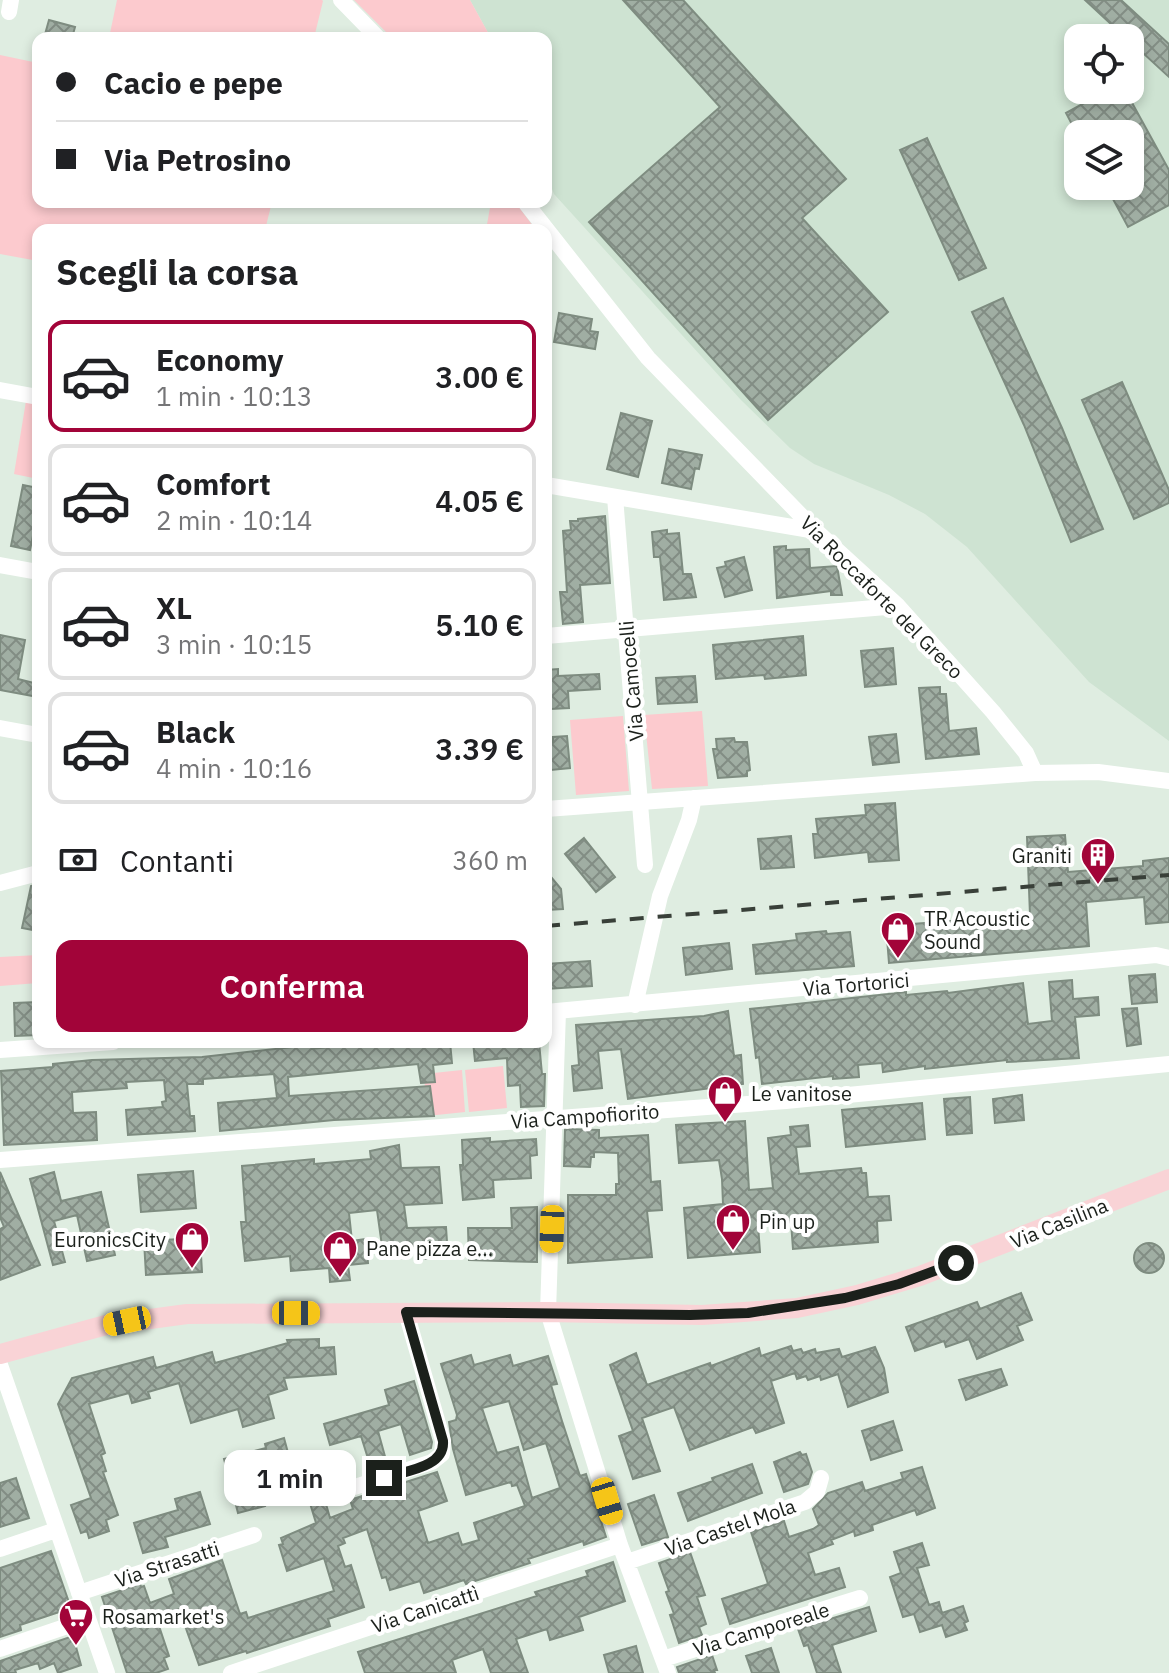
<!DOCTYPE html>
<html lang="it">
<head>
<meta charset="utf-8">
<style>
  :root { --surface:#fff; --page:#f6f6f6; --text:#202124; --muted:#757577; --line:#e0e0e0; --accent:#a20439 }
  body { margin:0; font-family:"IBM Plex Sans",sans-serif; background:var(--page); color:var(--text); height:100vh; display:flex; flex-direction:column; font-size:30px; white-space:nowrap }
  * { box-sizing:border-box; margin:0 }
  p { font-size:26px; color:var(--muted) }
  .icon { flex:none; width:44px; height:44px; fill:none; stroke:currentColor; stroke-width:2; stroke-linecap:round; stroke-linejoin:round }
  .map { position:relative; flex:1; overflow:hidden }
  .side { position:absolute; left:32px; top:224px; width:520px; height:824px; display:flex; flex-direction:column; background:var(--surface); border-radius:16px; box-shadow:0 4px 12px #0003 }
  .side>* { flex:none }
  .guide { position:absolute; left:32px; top:32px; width:520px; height:176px; border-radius:16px; box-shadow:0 4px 12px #0003; display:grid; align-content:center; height:176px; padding:0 24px; background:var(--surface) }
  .tools { position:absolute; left:1064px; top:24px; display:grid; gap:16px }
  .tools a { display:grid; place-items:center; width:80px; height:80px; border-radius:16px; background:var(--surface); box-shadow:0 4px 12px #0003; font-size:40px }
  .end { position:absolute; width:36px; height:36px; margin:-18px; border:10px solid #1b201b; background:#fff; box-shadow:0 0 0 4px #fff }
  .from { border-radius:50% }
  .bubble { position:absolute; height:56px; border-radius:16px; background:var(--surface); box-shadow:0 4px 12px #0003; font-size:26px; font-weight:600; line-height:56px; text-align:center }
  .car { position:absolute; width:24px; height:48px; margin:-24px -12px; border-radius:10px; box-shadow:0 0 6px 2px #0007; background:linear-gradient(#f5c518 24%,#345 0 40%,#f5c518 0 76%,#345 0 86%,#f5c518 0) }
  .guide b { display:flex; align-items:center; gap:28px; height:76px; font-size:30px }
  .guide b+b { border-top:2px solid var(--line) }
  .guide i { width:20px; height:20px; background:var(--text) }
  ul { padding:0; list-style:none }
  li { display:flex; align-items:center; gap:24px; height:112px; margin:0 16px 12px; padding:0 8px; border:4px solid var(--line); border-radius:16px }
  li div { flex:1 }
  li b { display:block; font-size:30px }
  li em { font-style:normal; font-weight:600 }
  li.active { border-color:var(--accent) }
  li>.icon { width:72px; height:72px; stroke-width:1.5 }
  h2 { padding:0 24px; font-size:36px; line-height:96px }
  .pay { display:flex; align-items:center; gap:20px; height:88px; padding:0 24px; font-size:30px }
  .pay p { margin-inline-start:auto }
  .button { display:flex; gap:16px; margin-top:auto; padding:16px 24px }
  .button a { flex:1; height:92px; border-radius:16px; background:var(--accent); color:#fff; font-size:32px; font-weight:600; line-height:92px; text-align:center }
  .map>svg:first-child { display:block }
</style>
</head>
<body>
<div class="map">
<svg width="1169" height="1673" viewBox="0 0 1169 1673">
  <defs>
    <pattern id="building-cross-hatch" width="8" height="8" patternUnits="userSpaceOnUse" patternTransform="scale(2)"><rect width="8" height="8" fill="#a0aea3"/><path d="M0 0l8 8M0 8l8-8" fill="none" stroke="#828d84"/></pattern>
  </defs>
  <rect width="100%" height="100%" fill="#dfede1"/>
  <path fill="#cee3d2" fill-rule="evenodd" d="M 470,0 L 1169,0 L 1169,741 L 1089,682 L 967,547 L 925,514 L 889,495 L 814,464 L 790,448 L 741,400 L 554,194 L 546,174 L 546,38 L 491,38 ZM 1078,38 L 1130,38 L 1130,90 L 1078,90 ZM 1078,134 L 1130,134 L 1130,186 L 1078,186 Z"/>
  <path fill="#fccace" d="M 117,0 L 322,0 L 323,1 L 314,38 L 109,38 Z
    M 354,0 L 470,0 L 491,38 L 392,38 Z
    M 0,55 L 38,63 L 38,202 L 272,202 L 265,230 L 38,230 L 38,261 L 0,254 Z
    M 491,202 L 515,202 L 536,230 L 486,230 Z
    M 26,401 L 38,403 L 38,479 L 14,474 Z
    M 702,711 L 708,786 L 652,789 L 644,715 Z
    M 623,716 L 629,791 L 576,795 L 570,720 Z
    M 38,955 L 38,983 L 0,986 L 0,957 Z
    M 503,1066 L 507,1108 L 469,1112 L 465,1070 Z
    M 462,1070 L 465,1112 L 427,1116 L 424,1074 Z"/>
  <path fill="url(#building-cross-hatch)" stroke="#7e8c80" stroke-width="2" fill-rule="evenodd" d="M 623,0 L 683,0 L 846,179 L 802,218 L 888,312 L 768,420 L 589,222 L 720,107 Z
    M 1085,0 L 1121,0 L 1169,44 L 1169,77 L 1130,41 L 1130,38 L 1126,38 Z
    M 49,20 L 75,27 L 72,38 L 44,38 Z
    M 1108,90 L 1125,90 L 1169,170 L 1169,205 L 1128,227 L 1106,186 L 1130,186 L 1130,134 L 1077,134 L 1066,113 Z
    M 927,138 L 986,268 L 959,280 L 900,150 Z
    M 1003,298 L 1062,428 L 1103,529 L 1071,542 L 1024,425 L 972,312 Z
    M 559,313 L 592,319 L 590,331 L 598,332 L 595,349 L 554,342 Z
    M 1122,382 L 1169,490 L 1169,503 L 1134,519 L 1082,400 Z
    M 621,413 L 652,421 L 638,477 L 607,469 Z
    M 669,449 L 702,455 L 699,469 L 695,468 L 691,489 L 662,483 Z
    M 23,485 L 38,488 L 38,512 L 30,550 L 11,546 Z
    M 605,516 L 610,583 L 580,585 L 583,622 L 563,624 L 560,592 L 567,592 L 563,531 L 571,530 L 570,521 L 578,521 L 578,519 Z
    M 667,530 L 667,534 L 679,533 L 683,574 L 691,574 L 696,597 L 664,600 L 660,557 L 654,557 L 652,532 Z
    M 786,546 L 786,550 L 809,549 L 810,568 L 837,566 L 842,595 L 831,595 L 831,591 L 777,598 L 774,547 Z
    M 744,557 L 752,590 L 725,597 L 717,568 L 726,566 L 725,562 Z
    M 0,635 L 25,640 L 18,679 L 38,684 L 38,697 L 0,690 Z
    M 803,636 L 806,675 L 765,679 L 764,675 L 716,679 L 713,645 Z
    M 893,648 L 896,684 L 865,687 L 861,651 Z
    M 558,669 L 558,676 L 599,674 L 600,689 L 568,691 L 569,708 L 551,709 L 550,698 L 546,699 L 546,670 Z
    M 695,676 L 697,702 L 658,704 L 656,678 Z
    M 940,687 L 940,694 L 946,694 L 949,731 L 976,728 L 979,754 L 926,759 L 919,688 Z
    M 896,734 L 899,762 L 873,765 L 869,737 Z
    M 567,736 L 570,768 L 551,770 L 549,742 L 553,742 L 553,737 Z
    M 734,738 L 735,742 L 747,742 L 750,770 L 747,771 L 747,776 L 718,778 L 713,749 L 717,749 L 716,739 Z
    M 895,803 L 899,860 L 869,862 L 868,852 L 815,858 L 813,834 L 818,834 L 816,819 L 866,815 L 865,805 Z
    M 1065,835 L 1068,872 L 1143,866 L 1143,861 L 1169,858 L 1169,922 L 1146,924 L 1144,897 L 1086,902 L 1089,946 L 889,963 L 886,926 L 1030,915 L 1027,837 Z
    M 791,836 L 794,867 L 761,869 L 758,839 Z
    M 584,838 L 615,877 L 596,892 L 565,854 Z
    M 546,871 L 561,889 L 563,909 L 546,910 Z
    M 38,884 L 38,931 L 22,928 L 31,886 Z
    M 826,931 L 827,934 L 850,932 L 854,966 L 756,974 L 753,945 L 797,940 L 796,934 Z
    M 729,943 L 732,969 L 686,975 L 683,948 Z
    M 590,961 L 592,986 L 546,989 L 546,964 Z
    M 1155,974 L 1157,1002 L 1132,1004 L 1129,976 Z
    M 1072,980 L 1073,999 L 1098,997 L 1099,1015 L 1075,1017 L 1079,1058 L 1007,1062 L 1007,1060 L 925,1069 L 925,1066 L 883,1072 L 882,1063 L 858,1065 L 859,1077 L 833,1079 L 833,1076 L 762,1084 L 759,1057 L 756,1058 L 750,1009 L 906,992 L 906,995 L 947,991 L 948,993 L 1023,983 L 1028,1024 L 1052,1021 L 1049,982 Z
    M 38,1002 L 38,1035 L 15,1036 L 14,1003 Z
    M 1137,1008 L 1141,1044 L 1127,1046 L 1122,1009 Z
    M 728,1011 L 734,1056 L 741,1055 L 743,1084 L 628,1099 L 621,1049 L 598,1051 L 602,1088 L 574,1091 L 572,1066 L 579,1065 L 576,1025 L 704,1016 Z
    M 376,1042 L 450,1042 L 452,1063 L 433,1065 L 435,1082 L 421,1083 L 418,1064 L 288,1077 L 289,1096 L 430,1086 L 434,1116 L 334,1120 L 220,1131 L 218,1103 L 277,1098 L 274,1074 L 203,1079 L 203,1084 L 187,1084 L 190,1116 L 194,1116 L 195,1131 L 128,1135 L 126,1110 L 163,1107 L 162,1102 L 166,1101 L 164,1080 L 126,1082 L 127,1088 L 72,1092 L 73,1113 L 96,1112 L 97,1140 L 4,1145 L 1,1071 L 53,1067 L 53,1064 L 92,1060 L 202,1057 L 312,1045 L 312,1049 Z
    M 473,1042 L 539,1042 L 542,1074 L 545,1074 L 544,1106 L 521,1107 L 520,1085 L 508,1086 L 507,1058 L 475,1061 Z
    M 1022,1095 L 1024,1120 L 995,1123 L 993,1099 Z
    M 970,1097 L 972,1133 L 947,1135 L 944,1099 Z
    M 922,1103 L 925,1139 L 846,1147 L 842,1110 Z
    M 745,1121 L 749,1190 L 773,1188 L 768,1138 L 791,1135 L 790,1127 L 808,1125 L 810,1146 L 796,1147 L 799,1174 L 861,1168 L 862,1173 L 866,1173 L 868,1197 L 889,1196 L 891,1220 L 877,1221 L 878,1242 L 793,1249 L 791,1222 L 758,1225 L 760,1252 L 688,1258 L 684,1208 L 723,1204 L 722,1179 L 719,1160 L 679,1163 L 676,1125 Z
    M 565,1129 L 599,1130 L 599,1138 L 648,1135 L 651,1182 L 660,1181 L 662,1210 L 647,1211 L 652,1257 L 568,1263 L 568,1195 L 616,1195 L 616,1184 L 619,1184 L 618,1153 L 594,1152 L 594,1157 L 591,1157 L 590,1167 L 564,1166 Z
    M 490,1138 L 490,1142 L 536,1139 L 537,1155 L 530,1156 L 531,1178 L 493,1180 L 494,1197 L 463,1200 L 460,1165 L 463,1165 L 462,1140 Z
    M 399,1145 L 401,1168 L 439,1167 L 442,1203 L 404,1205 L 407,1228 L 446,1227 L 448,1257 L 424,1259 L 424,1245 L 391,1249 L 390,1245 L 382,1246 L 377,1210 L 349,1213 L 352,1241 L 366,1239 L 368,1263 L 348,1265 L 350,1280 L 330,1282 L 329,1268 L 291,1271 L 290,1256 L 245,1261 L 241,1222 L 246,1222 L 242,1166 L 314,1159 L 314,1164 L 371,1159 L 370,1151 Z
    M 193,1171 L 196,1208 L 141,1212 L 138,1175 Z
    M 0,1172 L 40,1265 L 0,1280 L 0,1229 L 4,1227 L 0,1217 Z
    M 54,1172 L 61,1201 L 101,1192 L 115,1255 L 87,1261 L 77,1215 L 54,1221 L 65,1262 L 53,1265 L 30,1179 Z
    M 537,1207 L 537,1262 L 469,1260 L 468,1228 L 512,1228 L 511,1208 Z
    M 200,1238 L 202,1272 L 146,1275 L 144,1241 Z
    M1134 1258a15 15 0 1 1 30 0a15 15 0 1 1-30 0Z
    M 1021,1293 L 1032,1320 L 1017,1326 L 1023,1340 L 977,1359 L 969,1339 L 946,1347 L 944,1341 L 915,1351 L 906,1327 L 977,1302 L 980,1309 Z
    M 319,1339 L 319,1348 L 334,1347 L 336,1374 L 284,1378 L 287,1389 L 268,1395 L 274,1418 L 243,1427 L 238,1409 L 191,1423 L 179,1383 L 148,1392 L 150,1398 L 132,1403 L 129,1393 L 89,1404 L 105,1453 L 101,1455 L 106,1471 L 103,1472 L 118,1515 L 106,1520 L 109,1531 L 89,1538 L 87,1531 L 81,1533 L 71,1505 L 91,1498 L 58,1404 L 72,1378 L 153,1357 L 156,1368 L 212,1352 L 215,1363 L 288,1343 L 287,1340 Z
    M 791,1346 L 793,1351 L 801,1349 L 803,1353 L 815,1349 L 816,1353 L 839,1349 L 842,1357 L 875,1347 L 884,1368 L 888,1392 L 848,1407 L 838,1374 L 821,1380 L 820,1376 L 808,1380 L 806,1376 L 797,1379 L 795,1373 L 771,1381 L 784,1423 L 756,1433 L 753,1427 L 690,1450 L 674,1407 L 642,1418 L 660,1471 L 633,1479 L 619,1436 L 633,1431 L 610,1365 L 636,1353 L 647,1385 L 710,1363 L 711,1366 L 759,1348 L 761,1356 Z
    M 471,1355 L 474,1365 L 510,1355 L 513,1366 L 548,1356 L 557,1384 L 551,1385 L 562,1421 L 580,1476 L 586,1474 L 606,1537 L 584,1545 L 583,1541 L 528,1559 L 530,1563 L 466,1584 L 464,1580 L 424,1593 L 420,1581 L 390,1590 L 386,1577 L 382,1578 L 367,1529 L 343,1538 L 345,1543 L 338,1546 L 345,1567 L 351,1565 L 364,1607 L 328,1619 L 330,1626 L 247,1653 L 246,1651 L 199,1665 L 179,1609 L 156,1617 L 169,1656 L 164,1658 L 168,1669 L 156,1673 L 127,1673 L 102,1597 L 140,1584 L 141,1587 L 144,1586 L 150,1603 L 174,1594 L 169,1579 L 222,1560 L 240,1614 L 246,1612 L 248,1618 L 334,1591 L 324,1558 L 287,1571 L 279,1545 L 283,1544 L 281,1538 L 316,1523 L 309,1500 L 295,1504 L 290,1487 L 301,1484 L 300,1481 L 318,1476 L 330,1518 L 353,1509 L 350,1500 L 437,1472 L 447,1501 L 418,1511 L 428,1543 L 458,1533 L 462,1545 L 479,1540 L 474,1523 L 525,1506 L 517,1485 L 512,1486 L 511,1482 L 466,1495 L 453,1449 L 449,1422 L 456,1420 L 457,1415 L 441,1364 ZM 509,1401 L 524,1450 L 546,1443 L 560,1488 L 532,1498 L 518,1447 L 497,1453 L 482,1408 Z
    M 1001,1369 L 1007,1385 L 966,1400 L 959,1380 Z
    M 414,1381 L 432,1442 L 431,1448 L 410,1455 L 401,1424 L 378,1431 L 386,1460 L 370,1465 L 361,1436 L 330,1445 L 324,1424 L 389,1405 L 385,1390 Z
    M 893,1421 L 902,1450 L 871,1460 L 862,1431 Z
    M 284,1438 L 291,1464 L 257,1474 L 265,1506 L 238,1513 L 224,1459 L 266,1448 L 265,1444 Z
    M 800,1452 L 802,1455 L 806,1454 L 812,1472 L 808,1484 L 784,1492 L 774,1462 Z
    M 752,1464 L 762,1493 L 688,1521 L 678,1493 L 713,1481 L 712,1478 Z
    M 922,1467 L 935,1508 L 917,1515 L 915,1510 L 872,1525 L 873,1530 L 855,1536 L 854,1531 L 831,1540 L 833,1544 L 808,1553 L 815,1575 L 839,1568 L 845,1587 L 730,1624 L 722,1599 L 768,1584 L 751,1532 L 784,1521 L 789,1537 L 813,1529 L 819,1525 L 813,1509 L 828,1493 L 862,1482 L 865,1491 L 903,1479 L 901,1473 Z
    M 16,1478 L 29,1518 L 0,1527 L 0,1483 Z
    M 200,1492 L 210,1524 L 165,1537 L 168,1547 L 143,1553 L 134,1523 L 178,1510 L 175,1499 Z
    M 654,1495 L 668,1537 L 642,1545 L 628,1504 Z
    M 922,1543 L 929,1565 L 917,1568 L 929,1605 L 939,1602 L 942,1613 L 963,1606 L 968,1621 L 964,1623 L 967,1630 L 946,1637 L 942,1625 L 920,1632 L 914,1614 L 903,1617 L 890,1577 L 901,1573 L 894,1552 Z
    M 51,1551 L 71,1608 L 20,1625 L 21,1630 L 0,1637 L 0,1568 Z
    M 690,1552 L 705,1595 L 697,1597 L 706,1624 L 699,1627 L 702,1635 L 679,1643 L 670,1615 L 674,1614 L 666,1592 L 669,1591 L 659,1563 Z
    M 613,1562 L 625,1601 L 579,1617 L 583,1630 L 550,1640 L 547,1629 L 516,1639 L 528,1673 L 491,1673 L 483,1649 L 452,1660 L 456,1673 L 365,1673 L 358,1652 L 537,1596 L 535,1592 L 588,1576 L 586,1571 Z
    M 869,1607 L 876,1631 L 832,1645 L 841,1673 L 817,1673 L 808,1645 L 804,1646 L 798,1629 Z
    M 73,1636 L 81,1665 L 58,1673 L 54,1663 L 40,1669 L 38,1663 L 15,1670 L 16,1673 L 0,1673 L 0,1661 Z
    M 636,1646 L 643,1673 L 609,1673 L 604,1655 Z
    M 771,1648 L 779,1673 L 752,1673 L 746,1656 Z
    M 712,1655 L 717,1670 L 714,1670 L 715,1673 L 679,1673 L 677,1667 Z"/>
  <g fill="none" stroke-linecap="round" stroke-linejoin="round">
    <path stroke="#fff" stroke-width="16" d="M 341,0 L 378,38
      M 9,12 L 11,0
      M 525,202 L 648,358 L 816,531 L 898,606 L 993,712 L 1026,753 L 1035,773
      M 0,390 L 38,397
      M 546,485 L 816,531
      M 615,497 L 645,865
      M 0,565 L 38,572
      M 546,636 L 898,606
      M 0,728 L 38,735
      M 546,809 L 1035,773 L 1098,772 L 1169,781
      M 0,883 L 38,873
      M 635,1005 L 660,896 L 689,820 L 694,798
      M 558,1011 L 548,1312 L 620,1545 L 668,1673
      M 546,1012 L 1156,955 L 1169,958
      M 0,1050 L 113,1042
      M 0,1160 L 786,1101 L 1169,1064
      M 0,1365 L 107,1673
      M 336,1493 L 432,1462 L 442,1454 L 443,1441 L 406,1312
      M 0,1549 L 56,1530
      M 627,1562 L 805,1502 L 817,1492 L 821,1478
      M 79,1593 L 254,1535
      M 0,1649 L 88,1619
      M 663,1659 L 860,1598
      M 231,1673 L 620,1545"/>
    <path stroke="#f9d3d6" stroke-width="20" d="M 0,1354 L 106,1325 L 187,1314 L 548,1312 L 702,1315 L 797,1308 L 857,1295 L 920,1276 L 1169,1179"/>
    <path stroke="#394039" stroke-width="4" stroke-dasharray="14 14" stroke-linecap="butt" d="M 546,926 L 1169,875"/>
  </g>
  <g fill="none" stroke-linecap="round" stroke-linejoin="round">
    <path stroke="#1b201b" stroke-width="10" d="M 384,1478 C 404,1471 445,1468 443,1441 L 406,1312 L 690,1315 L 748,1313 L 845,1298 L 899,1284 L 956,1263"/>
  </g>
  <defs>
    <g id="building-pin" transform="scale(1.8)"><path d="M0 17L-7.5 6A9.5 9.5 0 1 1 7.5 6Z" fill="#a20439" stroke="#fff"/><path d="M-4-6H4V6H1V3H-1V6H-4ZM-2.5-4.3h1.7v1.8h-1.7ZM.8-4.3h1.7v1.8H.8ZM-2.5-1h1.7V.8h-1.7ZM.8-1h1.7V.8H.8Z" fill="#fff"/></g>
    <g id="shop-pin" transform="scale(1.8)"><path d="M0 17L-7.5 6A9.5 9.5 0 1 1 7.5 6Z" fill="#a20439" stroke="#fff"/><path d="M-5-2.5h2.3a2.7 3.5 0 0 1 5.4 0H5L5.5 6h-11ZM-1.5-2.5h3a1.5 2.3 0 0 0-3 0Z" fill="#fff"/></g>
    <g id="supermarket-pin" transform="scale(1.8)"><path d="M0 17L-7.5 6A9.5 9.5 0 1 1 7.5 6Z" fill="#a20439" stroke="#fff"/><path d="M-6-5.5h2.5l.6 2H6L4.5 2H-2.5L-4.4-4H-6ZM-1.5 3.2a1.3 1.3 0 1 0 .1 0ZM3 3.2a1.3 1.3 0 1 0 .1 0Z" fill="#fff"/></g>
  </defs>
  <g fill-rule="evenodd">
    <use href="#building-pin" x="1098" y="855"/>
    <use href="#shop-pin" x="898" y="929"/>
    <use href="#shop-pin" x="725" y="1093"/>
    <use href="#shop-pin" x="733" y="1221"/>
    <use href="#shop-pin" x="192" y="1239"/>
    <use href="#shop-pin" x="340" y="1248"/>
    <use href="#supermarket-pin" x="76" y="1616"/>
  </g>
  <g text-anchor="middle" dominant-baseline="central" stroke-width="8" stroke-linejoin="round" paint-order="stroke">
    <g font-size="20" fill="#1b201b" stroke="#fff">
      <text transform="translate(882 597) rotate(45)">Via Roccaforte del Greco</text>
      <text transform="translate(631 681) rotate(-95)">Via Camocelli</text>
      <text transform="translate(856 984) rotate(-5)">Via Tortorici</text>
      <text transform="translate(585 1116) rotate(-4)">Via Campofiorito</text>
      <text transform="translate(1059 1223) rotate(-22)">Via Casilina</text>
      <text transform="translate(730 1527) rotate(-19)">Via Castel Mola</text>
      <text transform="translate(167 1564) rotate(-18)">Via Strasatti</text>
      <text transform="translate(425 1609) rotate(-18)">Via Canicattì</text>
      <text transform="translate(761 1629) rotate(-17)">Via Camporeale</text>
    </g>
    <g font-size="20" fill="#1b201b" stroke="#fff" text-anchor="start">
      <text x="1072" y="855" text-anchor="end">Graniti</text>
      <text x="924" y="918">TR Acoustic<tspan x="924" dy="23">Sound</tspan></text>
      <text x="751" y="1093">Le vanitose</text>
      <text x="759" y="1221">Pin up</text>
      <text x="166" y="1239" text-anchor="end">EuronicsCity</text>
      <text x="366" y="1248">Pane pizza e...</text>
      <text x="102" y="1616">Rosamarket's</text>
    </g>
  </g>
</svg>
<div class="tools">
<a><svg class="icon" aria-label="locate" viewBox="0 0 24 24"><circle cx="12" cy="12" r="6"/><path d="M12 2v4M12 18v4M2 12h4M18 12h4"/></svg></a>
<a><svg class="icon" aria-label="layers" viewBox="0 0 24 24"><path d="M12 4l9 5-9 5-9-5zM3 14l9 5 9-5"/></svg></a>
</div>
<i class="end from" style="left:956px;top:1263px"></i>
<i class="end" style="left:384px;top:1478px"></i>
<div class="bubble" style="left:224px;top:1450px;width:132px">1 min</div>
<i class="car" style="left:552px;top:1229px;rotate:182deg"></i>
<i class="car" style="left:296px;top:1313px;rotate:90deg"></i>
<i class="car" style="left:127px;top:1321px;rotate:258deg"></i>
<i class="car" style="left:607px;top:1501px;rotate:163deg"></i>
<div class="guide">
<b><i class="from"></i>Cacio e pepe</b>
<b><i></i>Via Petrosino</b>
</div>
<section class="side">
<h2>Scegli la corsa</h2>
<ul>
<li class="active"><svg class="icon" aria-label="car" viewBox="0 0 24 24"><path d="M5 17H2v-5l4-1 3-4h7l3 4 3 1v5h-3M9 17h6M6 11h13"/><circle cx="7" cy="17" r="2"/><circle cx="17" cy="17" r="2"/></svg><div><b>Economy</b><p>1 min · 10:13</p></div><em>3.00 €</em></li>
<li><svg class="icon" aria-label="car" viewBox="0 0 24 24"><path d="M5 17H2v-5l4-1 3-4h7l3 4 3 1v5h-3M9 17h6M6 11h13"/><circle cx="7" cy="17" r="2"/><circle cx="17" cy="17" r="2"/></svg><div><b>Comfort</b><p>2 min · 10:14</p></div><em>4.05 €</em></li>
<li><svg class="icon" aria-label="car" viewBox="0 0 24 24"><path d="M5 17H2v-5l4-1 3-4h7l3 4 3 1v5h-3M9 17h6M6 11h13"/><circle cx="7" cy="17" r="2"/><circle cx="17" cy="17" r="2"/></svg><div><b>XL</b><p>3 min · 10:15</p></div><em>5.10 €</em></li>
<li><svg class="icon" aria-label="car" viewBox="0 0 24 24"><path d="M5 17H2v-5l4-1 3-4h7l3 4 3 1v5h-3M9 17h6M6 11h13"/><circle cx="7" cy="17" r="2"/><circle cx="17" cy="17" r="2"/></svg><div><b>Black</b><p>4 min · 10:16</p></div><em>3.39 €</em></li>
</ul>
<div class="pay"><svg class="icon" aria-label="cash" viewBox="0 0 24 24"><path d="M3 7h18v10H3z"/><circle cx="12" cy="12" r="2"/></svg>Contanti<p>360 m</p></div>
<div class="button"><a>Conferma</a></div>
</section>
</div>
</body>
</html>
